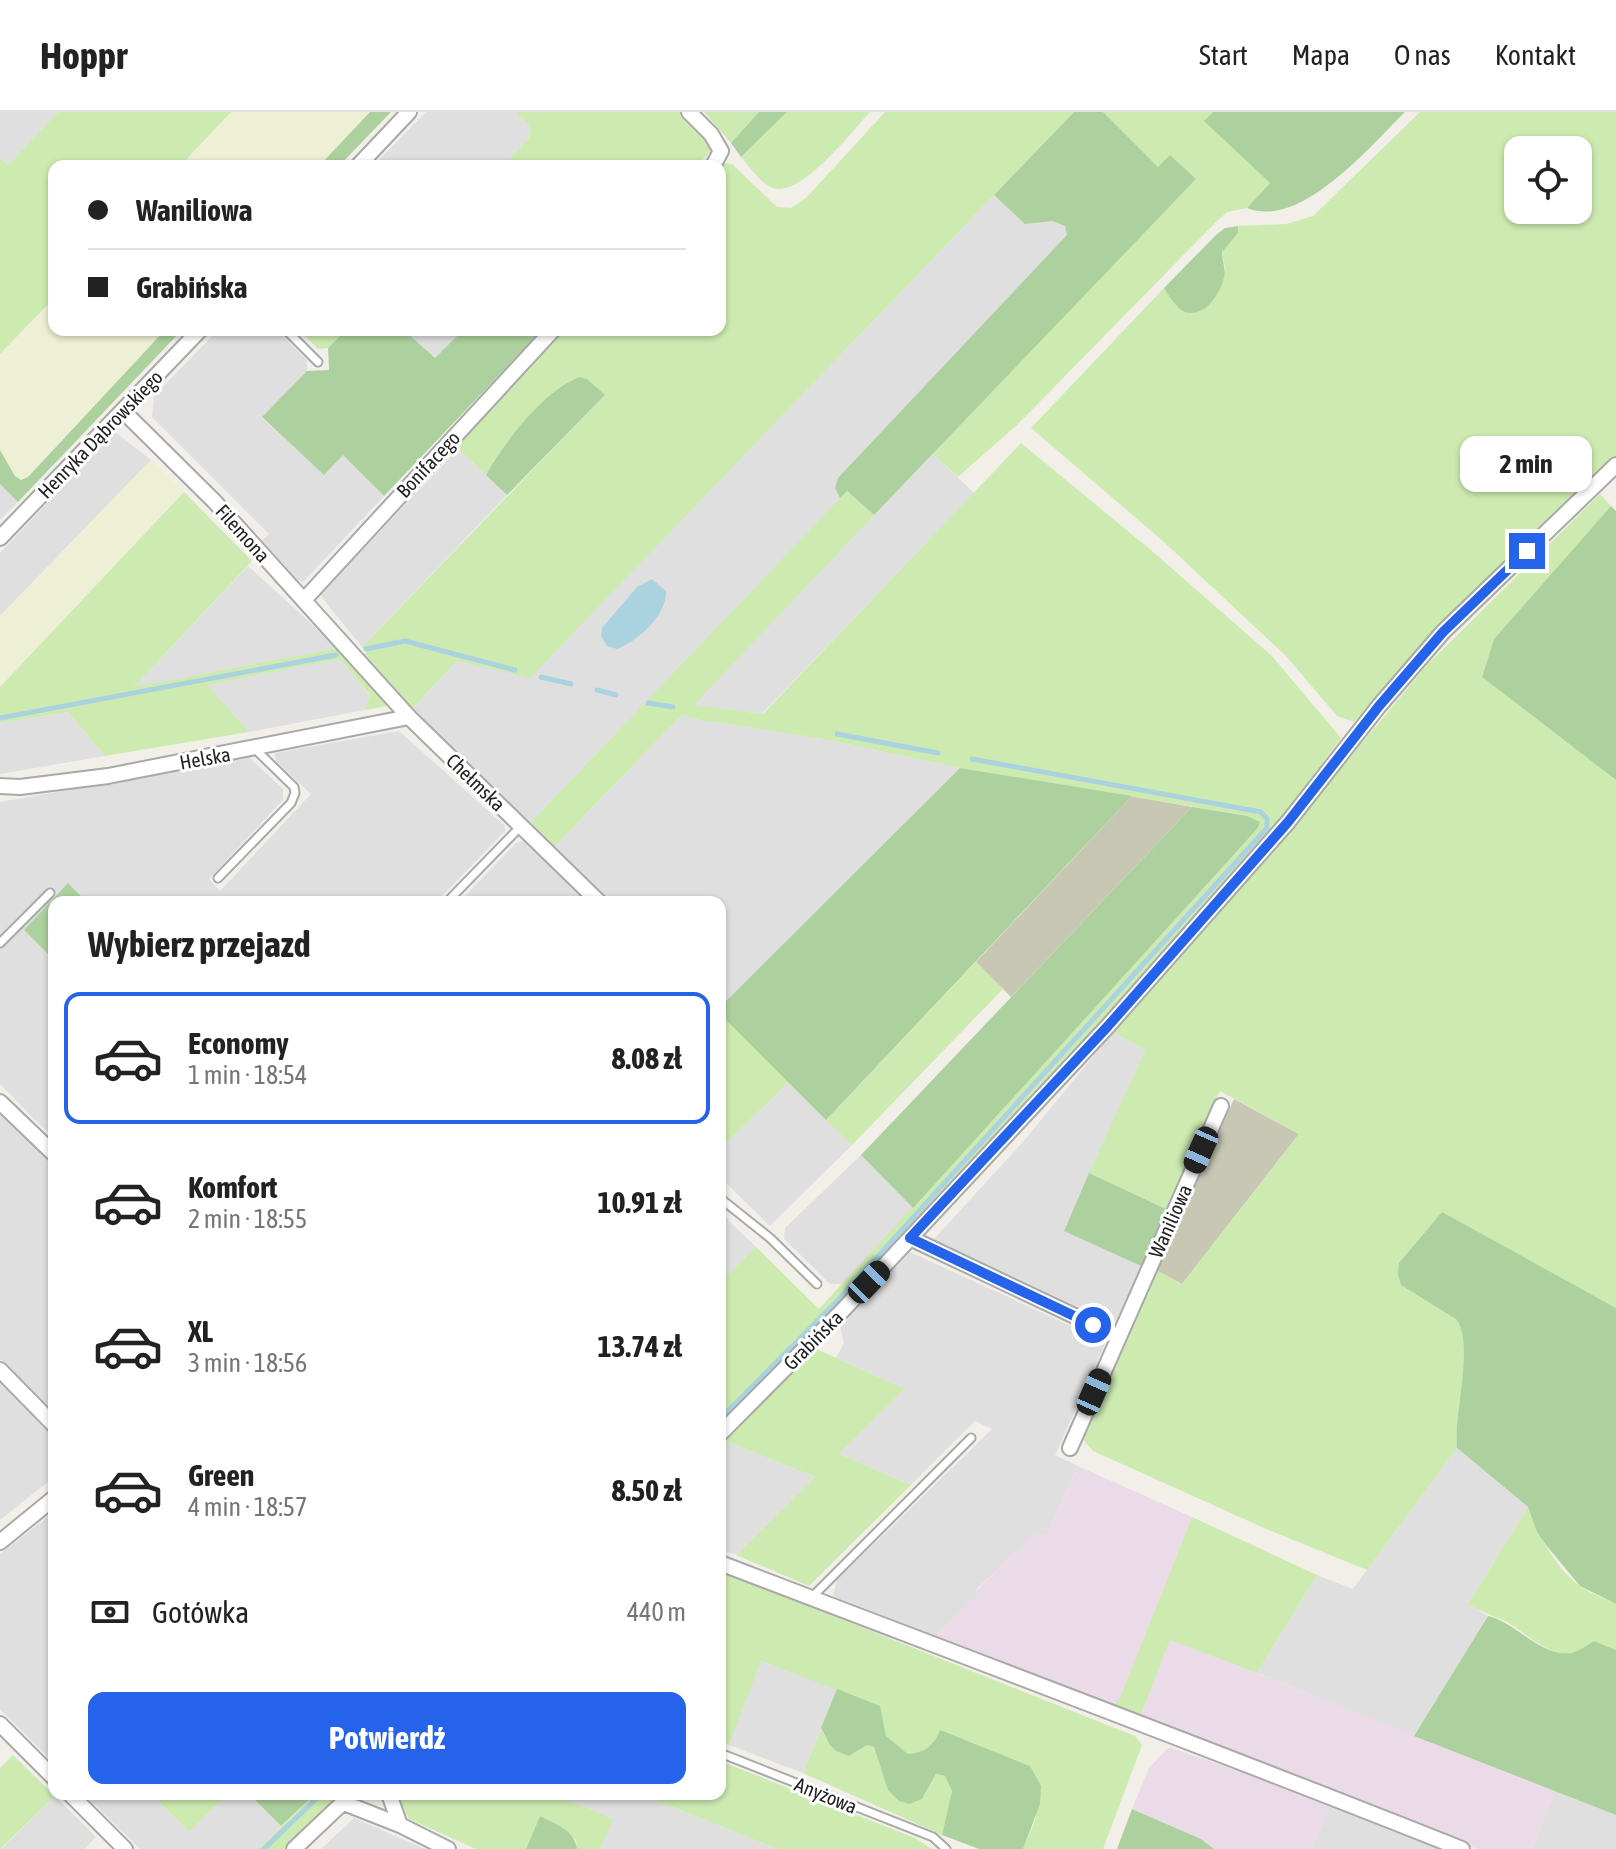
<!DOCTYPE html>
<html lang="pl">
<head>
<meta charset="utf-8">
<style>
  :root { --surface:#fff; --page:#f6f6f6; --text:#222; --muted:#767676; --line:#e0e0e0; --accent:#2563eb }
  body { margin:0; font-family:"Asap Condensed",sans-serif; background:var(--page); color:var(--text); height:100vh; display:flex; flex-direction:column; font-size:30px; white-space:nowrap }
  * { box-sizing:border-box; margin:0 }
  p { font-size:26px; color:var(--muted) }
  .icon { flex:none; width:44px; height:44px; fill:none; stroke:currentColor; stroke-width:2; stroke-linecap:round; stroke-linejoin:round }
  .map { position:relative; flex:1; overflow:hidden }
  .sheet { position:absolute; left:48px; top:784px; width:678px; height:904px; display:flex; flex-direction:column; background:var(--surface); border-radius:16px; box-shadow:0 2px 6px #0004 }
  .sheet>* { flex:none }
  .hud { position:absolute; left:48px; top:48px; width:678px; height:176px; border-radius:16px; box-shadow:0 2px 6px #0004; display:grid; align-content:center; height:176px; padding:0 40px; background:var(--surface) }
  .tools { position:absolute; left:1504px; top:24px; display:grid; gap:16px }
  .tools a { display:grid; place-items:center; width:88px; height:88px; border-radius:16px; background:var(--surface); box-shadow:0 2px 6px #0004; font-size:40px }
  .end { position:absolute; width:36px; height:36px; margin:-18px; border:10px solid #2563eb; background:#fff; box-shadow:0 0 0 4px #fff }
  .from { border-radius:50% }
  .bubble { position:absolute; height:56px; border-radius:16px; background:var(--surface); box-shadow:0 2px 6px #0004; font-size:26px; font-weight:700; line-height:56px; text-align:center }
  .car { position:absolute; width:24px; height:48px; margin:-24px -12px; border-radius:10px; box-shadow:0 0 6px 2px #0007; background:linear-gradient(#222 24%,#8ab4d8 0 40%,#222 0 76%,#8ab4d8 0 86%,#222 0) }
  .hud b { display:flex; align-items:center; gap:28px; height:76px; font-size:30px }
  .hud b+b { border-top:2px solid var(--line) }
  .hud i { width:20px; height:20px; background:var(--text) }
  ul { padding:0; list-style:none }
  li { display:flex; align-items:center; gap:24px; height:132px; margin:0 16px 12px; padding:0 24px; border:4px solid transparent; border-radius:16px }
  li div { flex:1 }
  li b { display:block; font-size:30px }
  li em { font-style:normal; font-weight:700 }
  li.selected { border-color:var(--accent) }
  li>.icon { width:72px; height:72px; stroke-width:1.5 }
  h2 { padding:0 40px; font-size:36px; line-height:96px }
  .pay { display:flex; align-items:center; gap:20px; height:88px; padding:0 40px; font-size:30px }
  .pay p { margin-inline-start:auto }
  .cta { display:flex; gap:16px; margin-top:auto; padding:16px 40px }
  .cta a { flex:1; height:92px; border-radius:16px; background:var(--accent); color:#fff; font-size:32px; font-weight:700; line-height:92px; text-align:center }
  header { display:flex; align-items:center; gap:48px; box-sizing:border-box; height:112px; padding:0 40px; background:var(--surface); border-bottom:2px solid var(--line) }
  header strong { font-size:38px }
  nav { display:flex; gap:44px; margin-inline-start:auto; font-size:28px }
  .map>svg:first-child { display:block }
</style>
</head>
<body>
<header>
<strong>Hoppr</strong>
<nav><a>Start</a><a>Mapa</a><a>O nas</a><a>Kontakt</a></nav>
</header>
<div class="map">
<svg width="1616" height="1737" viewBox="0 0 1616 1737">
  <rect width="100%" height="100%" fill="#f2efe9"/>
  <path fill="#e0dfdf" d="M 0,0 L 58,0 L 8,53 L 0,46 Z
    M 426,0 L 515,0 L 529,13 L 530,25 L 503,54 L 373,54 Z
    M 1053,22 L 1123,92 L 529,712 L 413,596 L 457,549 L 530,565 Z
    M 218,218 L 276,218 L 307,248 L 307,259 L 262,306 L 324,362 L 343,342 L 384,384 L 303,470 L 295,467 L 259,431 L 269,422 L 152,305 L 154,284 Z
    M 404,218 L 463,218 L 435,246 Z
    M 115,320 L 151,348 L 0,504 L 0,441 Z
    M 458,337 L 507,383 L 362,535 L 320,483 Z
    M 932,341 L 974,381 L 762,602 L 693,593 Z
    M 0,372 L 18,390 L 0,408 Z
    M 248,454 L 338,536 L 133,576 Z
    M 340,547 L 370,584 L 365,598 L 249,620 L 206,573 Z
    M 68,600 L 105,644 L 0,662 L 0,611 Z
    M 682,603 L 700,608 L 823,627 L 960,656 L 720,895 L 720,790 L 607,790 L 552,737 Z
    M 399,619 L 505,714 L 505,719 L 436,790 L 87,790 L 69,772 L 24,818 L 54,848 L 54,1025 L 38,1011 L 0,972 L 0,690 L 250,646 L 283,677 L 283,688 L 209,767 L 220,779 L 311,682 L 276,649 L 275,641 Z
    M 523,729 L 563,765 L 589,790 L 459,790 L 516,731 Z
    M 1113,920 L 1145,938 L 1064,1118 L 1141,1154 L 1115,1212 L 933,1128 L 1023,1030 Z
    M 789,970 L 852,1033 L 770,1114 L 720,1065 L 720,1037 Z
    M 0,1001 L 54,1053 L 54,1302 L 0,1247 Z
    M 861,1043 L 913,1096 L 844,1172 L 830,1172 L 784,1127 L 785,1116 Z
    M 720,1100 L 756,1135 L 720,1170 Z
    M 910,1140 L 1106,1230 L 1055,1343 L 1078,1354 L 1046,1424 L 1036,1421 L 976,1478 L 980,1481 L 936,1524 L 833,1484 L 837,1468 L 992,1317 L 975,1309 L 911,1373 L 839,1342 L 905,1277 L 836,1246 L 844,1231 L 840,1213 Z
    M 0,1268 L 54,1323 L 54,1365 L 0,1408 Z
    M 723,1328 L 815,1365 L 736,1443 L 720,1437 L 720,1331 Z
    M 1457,1336 L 1528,1395 L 1468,1492 L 1488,1504 L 1414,1624 L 1257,1561 L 1317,1463 L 1353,1477 Z
    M 54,1400 L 54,1651 L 0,1597 L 0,1442 Z
    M 760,1549 L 837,1577 L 803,1661 L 729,1633 Z
    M 1555,1679 L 1616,1703 L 1616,1737 L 1532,1737 Z
    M 88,1682 L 151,1682 L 189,1720 L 228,1682 L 249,1682 L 281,1714 L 258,1737 L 140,1737 L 86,1684 Z
    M 553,1682 L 640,1682 L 777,1737 L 600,1737 L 612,1707 Z
    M 55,1684 L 96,1725 L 85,1737 L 1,1737 Z
    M 1330,1691 L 1448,1737 L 1312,1737 Z
    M 354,1706 L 425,1737 L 321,1737 Z"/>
  <path fill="#ebdbe8" d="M 1078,1354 L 1192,1405 L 1119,1589 L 1112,1593 L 936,1524 L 979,1481 L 976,1479 L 1036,1420 L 1046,1424 Z
    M 1170,1527 L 1555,1679 L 1532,1737 L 1477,1737 L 1140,1605 Z
    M 1169,1635 L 1330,1691 L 1312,1737 L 1214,1737 L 1201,1727 L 1132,1697 L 1149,1656 Z"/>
  <path fill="#c7c7b4" d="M 1132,684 L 1192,695 L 1011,885 L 976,850 Z
    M 1234,987 L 1299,1022 L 1182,1172 L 1156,1158 Z"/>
  <path fill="#eef0d5" d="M 231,0 L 370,0 L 319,54 L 180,54 Z
    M 54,186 L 54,218 L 165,218 L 28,365 L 21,368 L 15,364 L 0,338 L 0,242 Z
    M 151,348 L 184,380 L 0,575 L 0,504 Z"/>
  <path fill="#cdebb0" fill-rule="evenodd" d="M 58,0 L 231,0 L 180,54 L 54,54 L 54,186 L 0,242 L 0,46 L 8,53 Z
    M 515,0 L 683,0 L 710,31 L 711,39 L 697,54 L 503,54 L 530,25 L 529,13 Z
    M 704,0 L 759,0 L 731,31 Z
    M 787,0 L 870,0 C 852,19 801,86 773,76 C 761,72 750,55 741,45 Z
    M 885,0 L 1074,0 L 530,566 L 457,549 L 413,596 L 362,543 L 367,541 L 362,535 L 604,284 L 579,265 L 571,268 C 536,293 506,326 486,363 L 455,334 L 565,218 L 720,218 L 720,54 L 724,51 L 732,52 L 777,95 L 791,96 L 807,85 Z
    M 1103,0 L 1213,0 L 1205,9 L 1270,71 L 1247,96 L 1227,100 L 1214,112 L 1018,312 L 958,365 L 932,341 L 1196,67 L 1158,55 Z
    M 1420,0 L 1616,0 L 1616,343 L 1426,529 L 1354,610 L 1337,604 L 1286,544 L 1164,430 L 1031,316 L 1164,176 L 1178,195 L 1185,199 L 1218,182 L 1225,156 L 1222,140 L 1237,121 L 1238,114 L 1286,112 L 1313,104 ZM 1518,38 L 1578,38 L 1578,98 L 1518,98 Z
    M 299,218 L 346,218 L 328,236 L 318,237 Z
    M 1021,331 L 1152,439 L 1272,544 L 1341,626 L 1277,711 L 1272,723 L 935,1093 L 720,1315 L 720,1170 L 756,1135 L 819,1197 L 1258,716 L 1260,710 L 1248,704 L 960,656 L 823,627 L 700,608 L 682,603 L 552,737 L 529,712 L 847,379 L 874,403 L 694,593 L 763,602 Z
    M 184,380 L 252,449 L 134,575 L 338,536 L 393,593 L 365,598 L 370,583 L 340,547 L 207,573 L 249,620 L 105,644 L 68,600 L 0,611 L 0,575 Z
    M 1600,382 L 1611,394 L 1494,527 L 1482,565 L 1616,668 L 1616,1196 L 1441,1100 L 1456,1207 C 1475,1232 1453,1303 1457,1336 L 1367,1458 L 1264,1416 L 1093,1339 L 1081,1325 L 1156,1158 L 1182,1172 L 1299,1022 L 1220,979 L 1166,1097 L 1089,1061 L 1145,938 L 1113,920 L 1274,737 L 1427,553 Z
    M 976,850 L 1003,877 L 852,1033 L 826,1008 Z
    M 720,902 L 789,970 L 720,1037 Z
    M 816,1237 L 905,1277 L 839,1342 L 911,1373 L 809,1474 L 736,1443 L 815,1365 L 723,1328 Z
    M 1528,1395 C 1538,1423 1556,1457 1581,1475 C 1592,1482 1605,1487 1616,1492 L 1616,1538 L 1594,1529 C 1587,1533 1579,1540 1571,1541 C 1546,1545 1524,1518 1503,1508 C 1491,1503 1479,1499 1468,1492 Z
    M 1192,1405 L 1317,1463 L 1257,1561 L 1170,1528 L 1140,1605 L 1112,1593 L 1119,1588 Z
    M 720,1459 L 1135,1624 L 1142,1633 L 1103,1737 L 1023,1737 L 1036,1706 L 1030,1654 L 940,1619 C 933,1634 925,1641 908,1642 L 886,1624 L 879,1594 L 761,1549 L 729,1633 L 720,1629 Z
    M 821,1617 C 829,1631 833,1638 849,1644 L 867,1633 L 874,1635 L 882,1659 L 922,1687 L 936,1662 L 945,1664 L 952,1679 L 942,1723 L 803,1661 Z
    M 13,1643 L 55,1684 L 0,1737 L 0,1656 Z
    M 720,1649 L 915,1726 L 932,1737 L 777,1737 L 640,1682 L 720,1682 Z
    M 151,1682 L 228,1682 L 189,1720 Z
    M 315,1682 L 342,1682 L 283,1737 L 258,1737 Z
    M 395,1682 L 553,1682 L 613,1707 L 600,1737 L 577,1737 L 576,1728 L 540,1704 L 526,1737 L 476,1737 L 409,1707 Z"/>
  <path fill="#add19e" d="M 370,0 L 391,0 L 339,54 L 319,54 Z
    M 759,0 L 787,0 L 741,45 L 731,31 Z
    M 1074,0 L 1103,0 L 1158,55 L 1170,43 L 1196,67 L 874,403 L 847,379 L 840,386 L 835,376 L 838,366 L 1067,123 L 1065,114 L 1053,109 L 1025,112 L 994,83 Z
    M 1213,0 L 1405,0 C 1371,33 1301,118 1247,96 L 1270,71 L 1204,9 Z
    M 1238,114 L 1238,121 L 1222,140 C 1222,149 1226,156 1224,165 C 1221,181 1205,206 1185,200 C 1176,196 1169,184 1164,176 L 1216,123 L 1225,116 Z
    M 165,218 L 182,218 L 18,390 L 0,372 L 0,338 L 15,364 L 21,368 L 28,365 Z
    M 346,218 L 404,218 L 435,246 L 463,218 L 542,218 L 384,384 L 343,343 L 324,363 L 262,305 L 307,259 L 329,258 L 328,236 Z
    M 579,265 L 587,267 L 605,283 L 507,383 L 486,363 C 503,331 545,278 579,265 Z
    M 1611,394 L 1616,399 L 1616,668 L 1482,565 L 1494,527 Z
    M 960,656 L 1132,684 L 826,1008 L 720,902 L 720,895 Z
    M 1192,695 L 1248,704 L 1260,710 L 1258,716 L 913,1096 L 861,1043 Z
    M 68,771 L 87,790 L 54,790 L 54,848 L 24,818 Z
    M 1089,1061 L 1166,1097 L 1141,1154 L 1064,1119 Z
    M 1442,1100 L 1616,1196 L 1616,1492 L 1580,1474 L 1546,1433 L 1537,1420 L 1528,1395 L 1457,1336 C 1453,1303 1475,1232 1456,1207 L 1401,1173 L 1398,1162 L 1399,1151 Z
    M 1488,1504 C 1516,1510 1540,1545 1571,1541 C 1578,1540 1587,1533 1594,1529 L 1616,1538 L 1616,1703 L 1414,1624 Z
    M 837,1577 L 880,1594 L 886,1624 L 908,1642 C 924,1641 934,1634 940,1618 L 1030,1654 L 1041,1674 L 1040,1692 L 1023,1737 L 979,1737 L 942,1723 L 952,1679 L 945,1664 L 936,1662 L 922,1687 L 909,1692 L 899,1689 L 888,1678 L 874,1635 L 867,1633 L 849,1644 L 836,1639 L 830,1633 L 821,1616 Z
    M 249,1682 L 315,1682 L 281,1714 Z
    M 1132,1697 L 1201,1727 L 1214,1737 L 1117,1737 Z
    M 540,1704 C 555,1712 575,1718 577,1737 L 526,1737 Z"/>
  <path fill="#aad3df" d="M 652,467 L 666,479 C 667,503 638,529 617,537 L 607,534 L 601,524 L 602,516 L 637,475 Z"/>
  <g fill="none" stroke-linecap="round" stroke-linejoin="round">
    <path stroke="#aad3df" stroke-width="5" d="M 366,537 L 405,529 L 515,558
      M 541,565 L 571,572
      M 597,578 L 616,583
      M 648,591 L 673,595
      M 0,606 L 336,543
      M 837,622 L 938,641
      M 720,1307 L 840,1186 L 1267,716 L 1267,707 L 1261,700 L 972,647
      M 264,1737 L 321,1682"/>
    <g stroke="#a9a9a9" stroke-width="11">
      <path id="lane" d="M 286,218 L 318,250
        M 218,766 L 291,691 L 295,681 L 294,675 L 255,637
        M 447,790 L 521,714
        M 0,831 L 50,781
        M 720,1086 L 770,1126 L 817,1172
        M 812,1485 L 971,1326
        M 720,1641 L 933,1725 L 946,1737"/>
    </g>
    <g stroke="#a9a9a9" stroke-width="18">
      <path id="street" d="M 689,0 L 711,22 L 721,39 L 713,54
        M 358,54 L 409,0
        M 123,299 L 214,389 L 409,605 L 599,790
        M 0,426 L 200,218
        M 304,488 L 553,218
        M 0,674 L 20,675 L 108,664 L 409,605
        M 0,990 L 54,1042
        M 910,1126 L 1119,1225
        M 0,1258 L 54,1313
        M 720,1322 L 843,1198 L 1108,914 L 1288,710 L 1379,594 L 1443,520 L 1616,353
        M 1070,1336 L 1221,994
        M 0,1430 L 54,1386
        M 720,1451 C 968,1546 1216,1639 1462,1737
        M 0,1612 L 54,1666
        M 70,1682 L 125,1737
        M 389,1682 L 400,1713
        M 344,1691 L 400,1713 L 448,1737
        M 294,1737 L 352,1682"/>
    </g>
    <use href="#lane" stroke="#fff" stroke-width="7"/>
    <use href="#street" stroke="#fff" stroke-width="14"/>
  </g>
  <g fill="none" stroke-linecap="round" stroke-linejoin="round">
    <path stroke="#2563eb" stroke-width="10" d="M 1093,1213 L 910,1126 L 1108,914 L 1288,710 L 1379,594 L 1443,520 L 1527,439"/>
  </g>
  <g text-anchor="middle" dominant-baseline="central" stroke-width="6" stroke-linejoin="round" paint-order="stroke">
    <g font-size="20" fill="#222" stroke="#fff">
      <text transform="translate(100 322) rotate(-46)">Henryka Dąbrowskiego</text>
      <text transform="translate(428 352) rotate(-47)">Bonifacego</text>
      <text transform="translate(243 421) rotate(48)">Filemona</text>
      <text transform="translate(205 646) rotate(-10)">Helska</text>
      <text transform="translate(476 670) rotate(44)">Chełmska</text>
      <text transform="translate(1170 1109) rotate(-66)">Waniliowa</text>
      <text transform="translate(813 1228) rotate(-45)">Grabińska</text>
      <text transform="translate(826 1683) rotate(22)">Anyżowa</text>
    </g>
  </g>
</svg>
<div class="tools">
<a><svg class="icon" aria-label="locate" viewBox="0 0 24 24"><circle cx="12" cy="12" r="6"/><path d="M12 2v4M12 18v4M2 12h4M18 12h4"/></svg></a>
</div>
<i class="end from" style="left:1093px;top:1213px"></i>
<i class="end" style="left:1527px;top:439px"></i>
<div class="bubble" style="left:1460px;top:324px;width:132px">2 min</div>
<i class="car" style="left:1201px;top:1038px;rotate:204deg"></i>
<i class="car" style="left:869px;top:1170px;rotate:44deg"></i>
<i class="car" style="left:1094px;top:1280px;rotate:24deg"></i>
<div class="hud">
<b><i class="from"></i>Waniliowa</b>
<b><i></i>Grabińska</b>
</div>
<section class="sheet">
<h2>Wybierz przejazd</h2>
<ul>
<li class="selected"><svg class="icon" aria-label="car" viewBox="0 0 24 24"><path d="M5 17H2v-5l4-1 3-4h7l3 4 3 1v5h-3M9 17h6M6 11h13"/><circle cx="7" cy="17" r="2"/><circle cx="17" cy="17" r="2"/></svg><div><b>Economy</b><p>1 min · 18:54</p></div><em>8.08 zł</em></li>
<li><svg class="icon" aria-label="car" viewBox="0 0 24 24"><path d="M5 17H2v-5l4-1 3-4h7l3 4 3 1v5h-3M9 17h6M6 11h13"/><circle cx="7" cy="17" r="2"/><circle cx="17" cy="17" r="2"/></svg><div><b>Komfort</b><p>2 min · 18:55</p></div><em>10.91 zł</em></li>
<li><svg class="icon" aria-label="car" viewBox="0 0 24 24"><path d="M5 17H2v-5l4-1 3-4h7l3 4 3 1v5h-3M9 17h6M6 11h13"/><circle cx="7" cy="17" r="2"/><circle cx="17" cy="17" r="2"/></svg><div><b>XL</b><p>3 min · 18:56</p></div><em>13.74 zł</em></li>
<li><svg class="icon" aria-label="car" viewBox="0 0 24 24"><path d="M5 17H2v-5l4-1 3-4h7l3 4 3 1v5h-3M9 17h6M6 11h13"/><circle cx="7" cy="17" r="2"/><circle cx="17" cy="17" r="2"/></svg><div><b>Green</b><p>4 min · 18:57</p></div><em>8.50 zł</em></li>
</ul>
<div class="pay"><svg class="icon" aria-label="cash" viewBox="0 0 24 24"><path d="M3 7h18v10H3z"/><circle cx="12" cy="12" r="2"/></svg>Gotówka<p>440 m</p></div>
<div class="cta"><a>Potwierdź</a></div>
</section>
</div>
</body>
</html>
